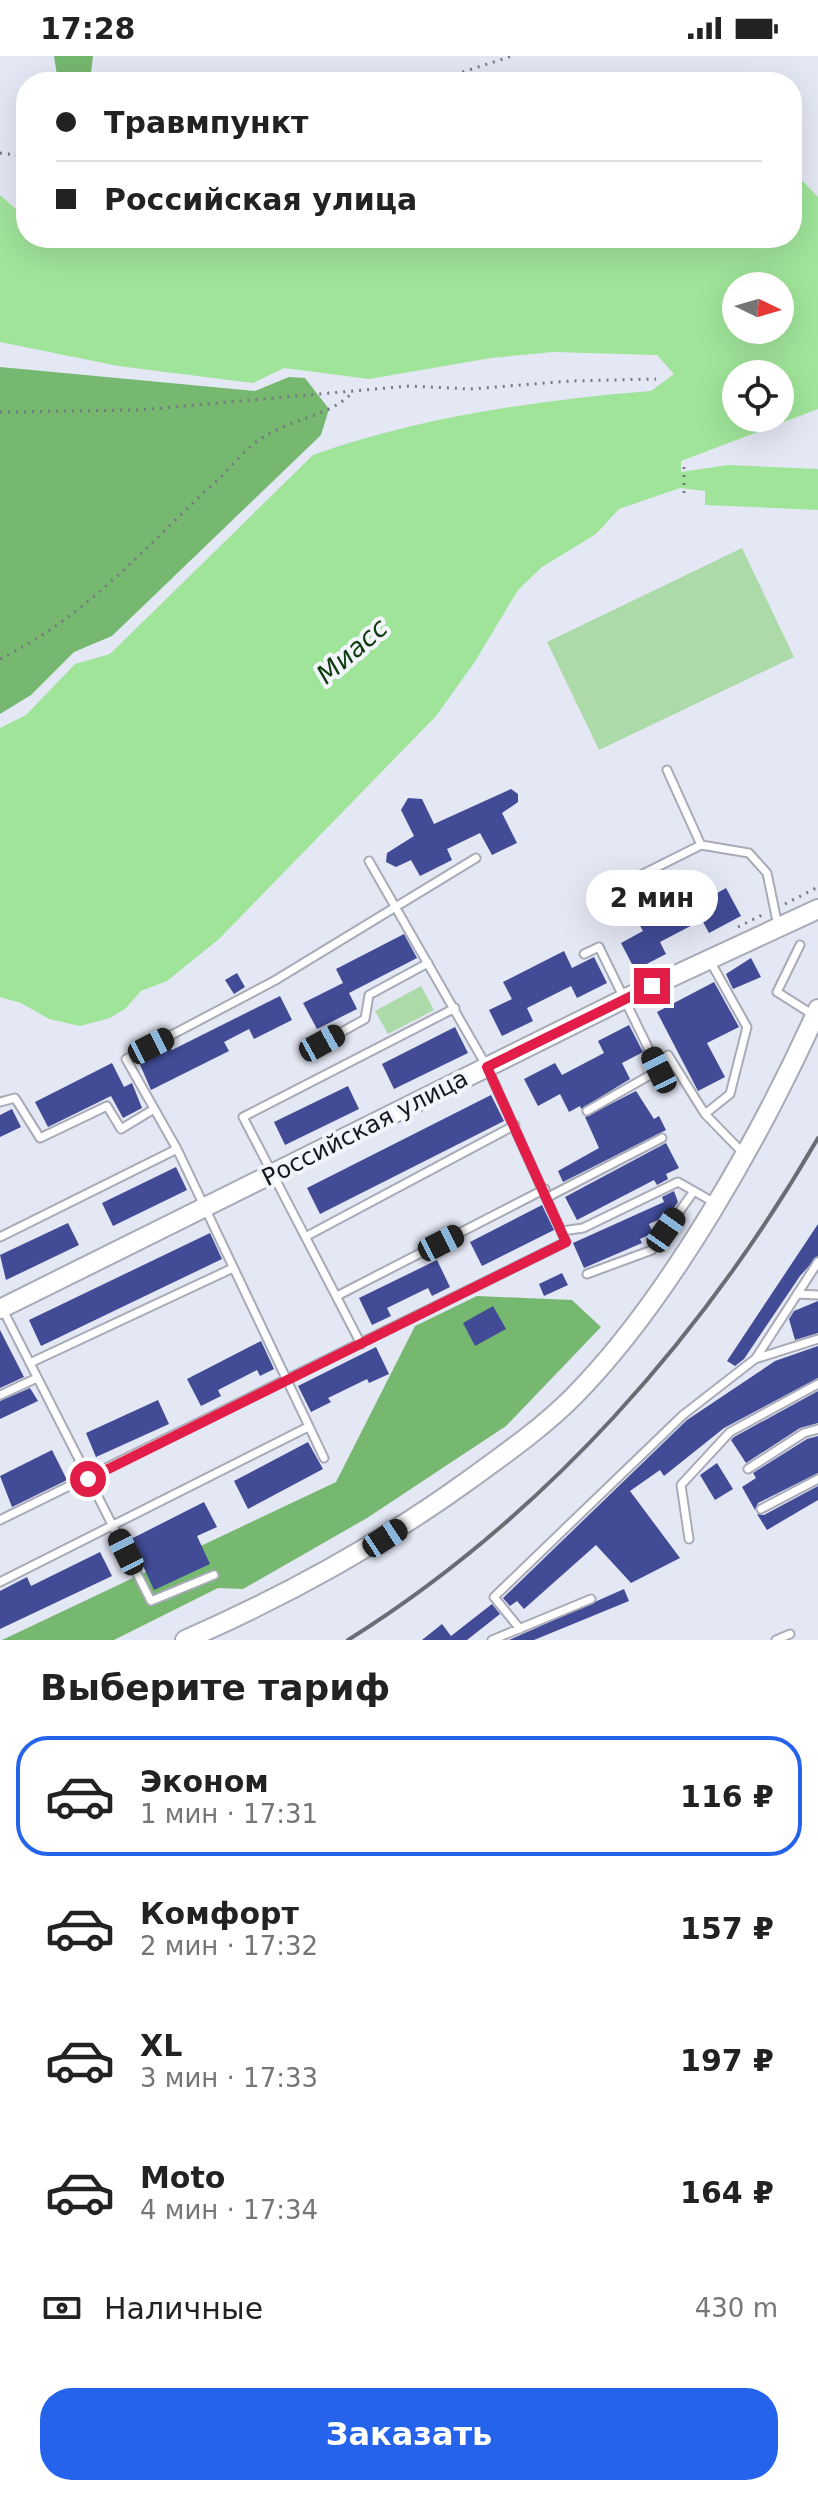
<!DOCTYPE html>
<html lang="ru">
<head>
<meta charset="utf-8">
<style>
  :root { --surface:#fff; --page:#f6f6f6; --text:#222; --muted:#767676; --line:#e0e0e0; --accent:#2563eb }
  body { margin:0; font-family:"DejaVu Sans",sans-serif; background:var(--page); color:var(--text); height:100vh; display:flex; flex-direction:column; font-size:30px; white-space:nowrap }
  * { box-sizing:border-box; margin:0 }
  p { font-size:26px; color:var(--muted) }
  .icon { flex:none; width:44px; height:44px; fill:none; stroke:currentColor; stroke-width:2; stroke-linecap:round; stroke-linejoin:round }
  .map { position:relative; height:1584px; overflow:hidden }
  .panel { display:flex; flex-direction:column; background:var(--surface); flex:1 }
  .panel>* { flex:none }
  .banner { position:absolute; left:16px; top:16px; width:786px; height:176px; border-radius:32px; box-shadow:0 8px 32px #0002; display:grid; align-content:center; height:176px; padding:0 40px; background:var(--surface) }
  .needle { width:52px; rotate:95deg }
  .controls { position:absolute; left:722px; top:216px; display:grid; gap:16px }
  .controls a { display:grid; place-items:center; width:72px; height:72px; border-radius:50%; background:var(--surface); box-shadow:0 8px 32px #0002; font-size:40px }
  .end { position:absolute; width:36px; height:36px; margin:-18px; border:10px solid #e11d48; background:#fff; box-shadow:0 0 0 4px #fff }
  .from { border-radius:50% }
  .bubble { position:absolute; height:56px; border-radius:28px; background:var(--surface); box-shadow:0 8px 32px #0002; font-size:26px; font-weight:600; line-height:56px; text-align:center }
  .car { position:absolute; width:24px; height:48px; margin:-24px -12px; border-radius:10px; box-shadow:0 0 6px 2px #0007; background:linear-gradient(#222 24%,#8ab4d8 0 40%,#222 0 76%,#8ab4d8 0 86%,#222 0) }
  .banner b { display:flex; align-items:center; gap:28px; height:76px; font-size:30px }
  .banner b+b { border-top:2px solid var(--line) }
  .banner i { width:20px; height:20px; background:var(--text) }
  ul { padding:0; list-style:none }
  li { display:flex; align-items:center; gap:24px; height:120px; margin:0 16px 12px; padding:0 24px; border:4px solid transparent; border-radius:32px }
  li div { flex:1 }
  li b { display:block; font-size:30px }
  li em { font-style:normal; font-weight:600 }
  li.selected { border-color:var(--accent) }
  li>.icon { width:72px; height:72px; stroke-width:1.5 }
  h2 { padding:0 40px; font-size:36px; line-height:96px }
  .pay { display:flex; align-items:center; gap:20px; height:88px; padding:0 40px; font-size:30px }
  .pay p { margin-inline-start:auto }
  .button { display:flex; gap:16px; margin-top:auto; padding:16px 40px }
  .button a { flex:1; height:92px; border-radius:32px; background:var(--accent); color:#fff; font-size:32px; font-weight:600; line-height:92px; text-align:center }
  .status { display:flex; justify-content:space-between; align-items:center; height:56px; padding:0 40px; background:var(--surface); direction:ltr }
  .status svg { height:22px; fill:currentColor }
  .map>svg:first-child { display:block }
</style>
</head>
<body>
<div class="status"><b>17:28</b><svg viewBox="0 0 49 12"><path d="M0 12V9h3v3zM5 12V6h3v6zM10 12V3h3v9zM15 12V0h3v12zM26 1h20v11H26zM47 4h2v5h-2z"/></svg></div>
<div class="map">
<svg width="818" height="1584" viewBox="0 0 818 1584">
  <rect width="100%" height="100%" fill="#e4e7f4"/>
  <path fill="#addaa9" d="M 742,492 L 794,601 L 599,694 L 547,586 Z
    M 421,930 L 434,954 L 388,978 L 375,955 Z"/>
  <path fill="#76b870" d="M 54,0 L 93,0 L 90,26 L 58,26 Z
    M 0,311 L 255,335 L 289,321 L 305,322 L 329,353 L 321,379 L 112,580 L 74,596 L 31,639 L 0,658 Z
    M 477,1240 L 572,1244 L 601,1271 L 506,1370 L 367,1462 L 243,1533 L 218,1532 L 114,1584 L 2,1584 L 336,1426 L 415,1270 Z"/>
  <path fill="#a0e49a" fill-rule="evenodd" d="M 792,114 L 818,141 L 818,353 L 681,405 L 681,416 L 728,409 L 818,413 L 818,454 L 705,449 L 705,435 L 680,432 L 619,453 L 596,478 L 542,511 L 518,534 L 474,607 L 436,660 L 219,883 L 167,925 L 141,935 L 126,952 L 110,962 L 80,970 L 49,963 L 21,947 L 0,941 L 0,672 L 26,659 L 75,608 L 110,598 L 313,399 C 420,361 538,344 651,335 L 674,318 L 657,299 L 553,296 L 491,302 L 369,323 L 284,312 L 253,327 L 118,310 L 0,286 L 0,139 L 26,162 L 26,182 L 792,182 ZM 780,230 L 780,274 L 736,274 L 736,230 ZM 780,318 L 780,362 L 736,362 L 736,318 Z"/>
  <path fill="#414b96" d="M 511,733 L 518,738 L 518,746 L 502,757 L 517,787 L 492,799 L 480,777 L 447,793 L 452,804 L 420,820 L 411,804 L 396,811 L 386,806 L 387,797 L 414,780 L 401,754 L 408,742 L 422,743 L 434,768 Z
    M 696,827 L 705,844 L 726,832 L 741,860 L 709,877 L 702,864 L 660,886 L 666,898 L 635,914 L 621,887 L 643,875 L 634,859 Z
    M 404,878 L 417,902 L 349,937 L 357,953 L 317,973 L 303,947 L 343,927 L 336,913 Z
    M 564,895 L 572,912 L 594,901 L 607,927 L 577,942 L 571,930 L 527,952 L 533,965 L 502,980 L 489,954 L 512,943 L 503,926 Z
    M 751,902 L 761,921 L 733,933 L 726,918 Z
    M 237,917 L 245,931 L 234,938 L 225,924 Z
    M 714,926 L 739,971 L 707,987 L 725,1021 L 698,1035 L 657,956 Z
    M 280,940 L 292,964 L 254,983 L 249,973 L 224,986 L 229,995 L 151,1034 L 138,1004 L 169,989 L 172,994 Z
    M 629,969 L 643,996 L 622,1007 L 630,1023 L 581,1053 L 580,1050 L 569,1056 L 560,1038 L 538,1050 L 524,1023 L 555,1007 L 562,1019 L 604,997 L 598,985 Z
    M 455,971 L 468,997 L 394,1033 L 382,1008 Z
    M 112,1007 L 124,1031 L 132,1027 L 142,1052 L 123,1062 L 111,1040 L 48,1071 L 35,1046 Z
    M 348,1030 L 359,1053 L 285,1089 L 274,1066 Z
    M 636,1035 L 654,1063 L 659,1060 L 666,1074 L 563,1126 L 558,1115 L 599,1092 L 585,1061 Z
    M 491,1039 L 504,1065 L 320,1158 L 307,1132 Z
    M 12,1053 L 21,1071 L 0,1081 L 0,1059 Z
    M 666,1087 L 679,1112 L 666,1118 L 668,1123 L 657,1129 L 654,1124 L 577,1164 L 565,1141 Z
    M 176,1111 L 187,1134 L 113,1170 L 102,1147 Z
    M 674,1135 L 678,1146 L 669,1159 L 649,1168 L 653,1177 L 640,1183 L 642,1187 L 584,1212 L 573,1187 L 664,1146 L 662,1141 Z
    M 542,1149 L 554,1174 L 482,1210 L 470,1186 Z
    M 68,1167 L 79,1189 L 6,1224 L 0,1199 Z
    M 818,1168 L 818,1200 L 800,1220 L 744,1303 L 735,1310 L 727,1305 Z
    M 210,1177 L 222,1203 L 41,1290 L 29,1264 Z
    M 437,1204 L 450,1231 L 432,1240 L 428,1232 L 387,1252 L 391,1260 L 372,1269 L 359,1242 Z
    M 562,1217 L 568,1229 L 544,1240 L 539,1228 Z
    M 818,1245 L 818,1277 L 795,1284 L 789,1263 L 794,1255 Z
    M 493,1250 L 506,1273 L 475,1290 L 463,1267 Z
    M 0,1274 L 24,1321 L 0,1332 Z
    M 261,1285 L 274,1313 L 260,1320 L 257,1314 L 218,1334 L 221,1340 L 201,1350 L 187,1323 Z
    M 818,1290 L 818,1322 L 724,1372 L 664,1420 L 660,1414 L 630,1435 L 680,1502 L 631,1527 L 596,1489 L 524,1553 L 517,1545 L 510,1550 L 503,1542 L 687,1364 L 775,1305 Z
    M 376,1291 L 389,1318 L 369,1327 L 367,1323 L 328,1342 L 331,1346 L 311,1356 L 298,1330 Z
    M 30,1332 L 38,1345 L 0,1363 L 0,1345 Z
    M 818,1335 L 818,1367 L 800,1372 L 746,1407 L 731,1384 L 734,1381 Z
    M 158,1344 L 169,1368 L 96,1401 L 86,1377 Z
    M 818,1380 L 818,1417 L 758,1447 L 755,1454 L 742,1431 L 756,1422 L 753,1417 L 807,1383 Z
    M 308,1386 L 323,1413 L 248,1453 L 234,1425 Z
    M 52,1394 L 67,1424 L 12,1451 L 0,1420 Z
    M 717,1407 L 733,1433 L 715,1444 L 700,1419 Z
    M 818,1430 L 818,1444 L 767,1474 L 757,1458 L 764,1459 Z
    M 204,1446 L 217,1471 L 197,1480 L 210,1508 L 154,1534 L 131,1483 Z
    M 100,1496 L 112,1520 L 0,1573 L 0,1535 L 27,1521 L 31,1530 Z
    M 624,1533 L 629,1545 L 534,1584 L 509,1584 Z
    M 492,1548 L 500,1558 L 467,1584 L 422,1584 L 442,1568 L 451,1580 Z"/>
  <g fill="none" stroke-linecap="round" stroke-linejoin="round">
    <g stroke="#a8abb7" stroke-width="11">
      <path id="lane" d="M 667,714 L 701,789
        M 595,842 L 701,789 L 749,797 L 767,817 L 778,870
        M 800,889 L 777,936 L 815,960
        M 584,898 L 599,891 L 659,1014 L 587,1055
        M 710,905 L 747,971 L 730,1038 L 705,1058 L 744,1098
        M 322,987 L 365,963 L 369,939 L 428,907
        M 668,999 L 705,1058
        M 0,1046 L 15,1042 L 40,1082 L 107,1050 L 121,1073 L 154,1053
        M 548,1141 L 662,1082
        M 562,1175 L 583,1172 L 678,1126 L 715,1147
        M 307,1180 L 515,1069
        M 0,1181 L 177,1093
        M 587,1218 L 652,1194 L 694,1135
        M 797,1238 L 818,1239
        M 337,1240 L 545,1133
        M 3,1254 L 151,1545 L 214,1519
        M 361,1288 L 243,1061 L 455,952
        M 756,1302 L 818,1206
        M 30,1307 L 233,1212
        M 0,1339 L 37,1322
        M 324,1402 L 177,1093 L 126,1003 L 274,925 L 476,802
        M 748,1413 L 804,1377 L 818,1373
        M 761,1453 L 818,1423
        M 0,1464 L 566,1186 L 487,1011 L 369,805
        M 689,1483 L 681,1429 L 730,1376 L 818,1328
        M 0,1526 L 308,1371
        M 520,1573 L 494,1541 L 683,1359 L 755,1303 L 818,1283
        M 492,1584 L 591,1543
        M 776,1584 L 790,1578"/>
    </g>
    <g stroke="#a8abb7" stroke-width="22">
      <path id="secondary" d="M 0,1253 L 624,943 L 818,853
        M 185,1584 C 286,1540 379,1489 469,1424 C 505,1398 542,1372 573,1341 C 669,1244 762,1078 818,953"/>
    </g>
    <path stroke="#777981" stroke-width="3" stroke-dasharray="2 6" stroke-linecap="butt" d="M 432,26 L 512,0
      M 0,97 L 26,100
      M 0,356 L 139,354 L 409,330 L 470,333 L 571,325 L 656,323
      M 684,437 L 684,406
      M 0,603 C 87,560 142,494 212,429 C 227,416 240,398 256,386 C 288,362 326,363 352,337
      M 785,848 L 818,831
      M 738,871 L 764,858"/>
    <use href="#lane" stroke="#fff" stroke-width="7"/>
    <use href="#secondary" stroke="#fff" stroke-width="18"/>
    <path stroke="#6b6d74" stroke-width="4" d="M 348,1584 C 544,1461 703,1281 818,1082"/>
  </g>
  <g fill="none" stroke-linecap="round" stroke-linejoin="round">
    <path stroke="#e11d48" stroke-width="10" d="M 88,1423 L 566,1186 L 487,1011 L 652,930"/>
  </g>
  <g text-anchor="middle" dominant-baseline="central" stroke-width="8" stroke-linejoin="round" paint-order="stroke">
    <g font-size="24" fill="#18191d" stroke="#f3f5fd">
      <text transform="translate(365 1072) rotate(-27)">Российская улица</text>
    </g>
    <g font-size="26" font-style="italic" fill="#0e3c0c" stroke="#f3f5fd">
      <text transform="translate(352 595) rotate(-41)">Миасс</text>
    </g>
  </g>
</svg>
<div class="controls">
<a><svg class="needle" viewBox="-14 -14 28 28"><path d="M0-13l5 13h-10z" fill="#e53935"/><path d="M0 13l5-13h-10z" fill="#767676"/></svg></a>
<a><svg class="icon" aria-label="locate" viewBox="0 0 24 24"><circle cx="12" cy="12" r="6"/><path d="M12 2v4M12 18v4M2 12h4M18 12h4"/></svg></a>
</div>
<i class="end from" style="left:88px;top:1423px"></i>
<i class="end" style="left:652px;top:930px"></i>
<div class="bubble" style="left:586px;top:814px;width:132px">2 мин</div>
<i class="car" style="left:322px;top:987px;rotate:61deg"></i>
<i class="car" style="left:151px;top:990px;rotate:63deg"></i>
<i class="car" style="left:659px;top:1014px;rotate:334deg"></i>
<i class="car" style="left:666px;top:1174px;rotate:35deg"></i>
<i class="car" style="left:441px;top:1187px;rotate:63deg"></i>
<i class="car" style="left:385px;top:1482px;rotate:57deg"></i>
<i class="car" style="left:126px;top:1496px;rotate:333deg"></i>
<div class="banner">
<b><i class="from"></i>Травмпункт</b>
<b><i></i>Российская улица</b>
</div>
</div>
<section class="panel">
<h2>Выберите тариф</h2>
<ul>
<li class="selected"><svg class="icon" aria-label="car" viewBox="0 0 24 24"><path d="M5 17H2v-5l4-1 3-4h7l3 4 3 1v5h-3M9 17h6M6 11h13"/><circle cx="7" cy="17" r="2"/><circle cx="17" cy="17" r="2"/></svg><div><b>Эконом</b><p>1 мин · 17:31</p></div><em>116 ₽</em></li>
<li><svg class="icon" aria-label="car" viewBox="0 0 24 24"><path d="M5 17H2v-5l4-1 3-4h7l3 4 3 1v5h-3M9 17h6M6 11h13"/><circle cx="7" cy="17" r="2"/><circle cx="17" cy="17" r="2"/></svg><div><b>Комфорт</b><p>2 мин · 17:32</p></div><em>157 ₽</em></li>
<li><svg class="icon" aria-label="car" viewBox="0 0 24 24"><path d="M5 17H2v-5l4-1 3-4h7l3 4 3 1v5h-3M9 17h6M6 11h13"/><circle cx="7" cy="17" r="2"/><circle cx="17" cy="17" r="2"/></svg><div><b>XL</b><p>3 мин · 17:33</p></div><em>197 ₽</em></li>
<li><svg class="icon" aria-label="car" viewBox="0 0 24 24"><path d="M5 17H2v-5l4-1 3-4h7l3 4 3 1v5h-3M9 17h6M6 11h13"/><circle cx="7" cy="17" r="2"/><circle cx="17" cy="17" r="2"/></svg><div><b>Moto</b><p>4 мин · 17:34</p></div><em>164 ₽</em></li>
</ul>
<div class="pay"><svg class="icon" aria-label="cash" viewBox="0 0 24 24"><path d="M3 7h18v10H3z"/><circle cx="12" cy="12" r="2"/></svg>Наличные<p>430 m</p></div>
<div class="button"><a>Заказать</a></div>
</section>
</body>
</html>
